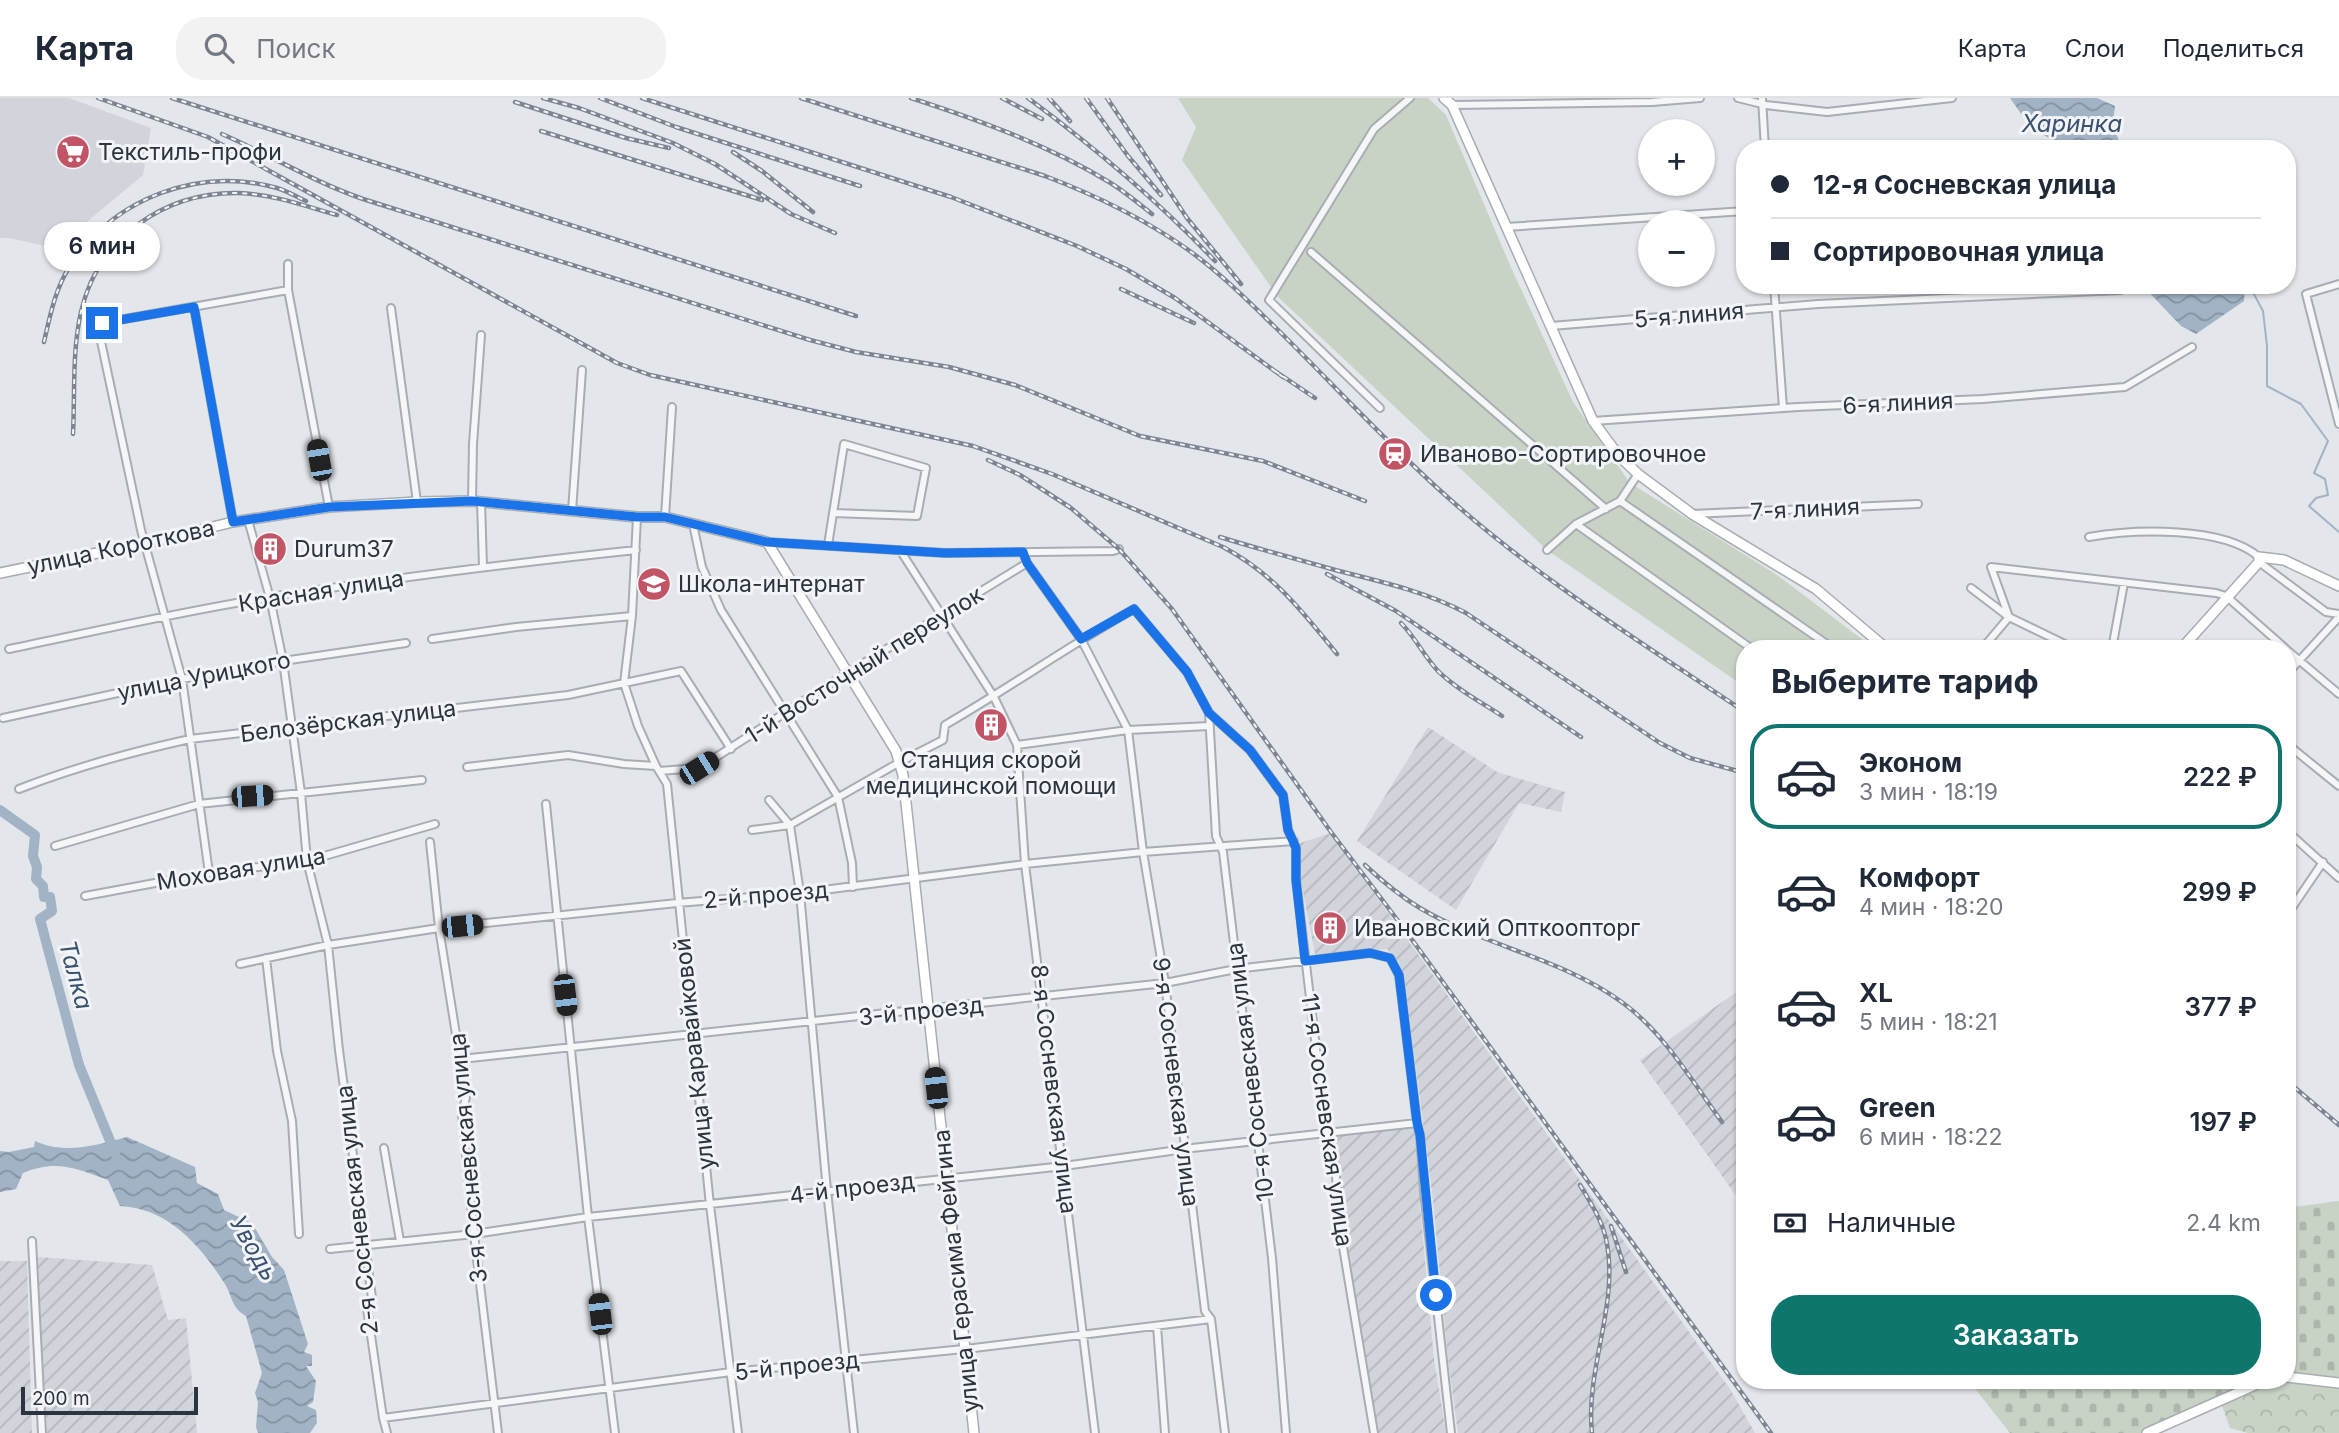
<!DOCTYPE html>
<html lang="ru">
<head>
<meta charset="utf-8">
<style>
  :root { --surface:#fff; --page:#f2f2f3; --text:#1f2937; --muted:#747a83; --line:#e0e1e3; --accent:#0f766e }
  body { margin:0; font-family:Inter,sans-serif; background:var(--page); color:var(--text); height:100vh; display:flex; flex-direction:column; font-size:26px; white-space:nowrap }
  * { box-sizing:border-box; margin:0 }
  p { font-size:23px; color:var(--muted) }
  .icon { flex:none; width:38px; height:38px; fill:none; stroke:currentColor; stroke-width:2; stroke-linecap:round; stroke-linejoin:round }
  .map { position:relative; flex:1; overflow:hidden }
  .sheet { position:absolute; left:1736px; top:542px; width:560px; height:749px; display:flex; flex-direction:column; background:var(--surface); border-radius:28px; box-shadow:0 2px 5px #0004 }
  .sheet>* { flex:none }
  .banner { position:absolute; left:1736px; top:42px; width:560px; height:154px; border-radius:28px; box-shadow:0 2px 5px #0004; display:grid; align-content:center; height:154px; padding:0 35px; background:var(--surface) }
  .controls { position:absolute; left:1638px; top:21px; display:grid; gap:14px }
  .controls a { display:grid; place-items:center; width:77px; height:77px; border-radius:50%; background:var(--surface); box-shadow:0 2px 5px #0004; font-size:35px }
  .scale { position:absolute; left:21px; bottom:18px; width:177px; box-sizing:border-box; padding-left:7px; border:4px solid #2c3440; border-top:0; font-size:19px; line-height:24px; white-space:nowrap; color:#2c3440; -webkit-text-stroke:5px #f2f4f7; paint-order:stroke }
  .end { position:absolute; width:32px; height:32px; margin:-16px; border:9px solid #1a73e8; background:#fff; box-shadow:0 0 0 4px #fff }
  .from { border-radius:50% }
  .bubble { position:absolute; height:49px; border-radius:24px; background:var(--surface); box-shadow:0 2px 5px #0004; font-size:23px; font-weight:600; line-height:49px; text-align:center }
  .car { position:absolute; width:21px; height:42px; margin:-21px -10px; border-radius:9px; box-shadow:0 0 5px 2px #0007; background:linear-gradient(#222 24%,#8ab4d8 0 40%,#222 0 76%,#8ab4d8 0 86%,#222 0) }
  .banner b { display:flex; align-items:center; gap:24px; height:66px; font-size:26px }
  .banner b+b { border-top:2px solid var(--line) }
  .banner i { width:18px; height:18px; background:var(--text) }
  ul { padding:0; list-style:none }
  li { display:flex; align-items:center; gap:21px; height:105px; margin:0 14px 10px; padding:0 21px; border:4px solid transparent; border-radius:28px }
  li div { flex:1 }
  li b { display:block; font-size:26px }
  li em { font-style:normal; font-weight:600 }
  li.active { border-color:var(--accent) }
  li>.icon { width:63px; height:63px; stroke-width:1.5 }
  h2 { padding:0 35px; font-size:32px; line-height:84px }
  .pay { display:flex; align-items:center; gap:18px; height:77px; padding:0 35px; font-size:26px }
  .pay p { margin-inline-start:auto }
  .primary-button { display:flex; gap:14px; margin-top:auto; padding:14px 35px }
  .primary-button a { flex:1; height:80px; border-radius:28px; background:var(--accent); color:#fff; font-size:28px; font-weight:600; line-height:80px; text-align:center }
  header { display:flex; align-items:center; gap:42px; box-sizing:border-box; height:98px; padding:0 35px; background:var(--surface); border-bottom:2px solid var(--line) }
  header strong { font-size:33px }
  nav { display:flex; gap:38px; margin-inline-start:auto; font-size:24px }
  .search { width:490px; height:63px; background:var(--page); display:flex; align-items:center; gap:18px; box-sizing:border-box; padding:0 24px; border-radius:28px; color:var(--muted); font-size:26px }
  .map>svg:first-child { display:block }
</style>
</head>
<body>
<header>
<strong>Карта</strong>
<div class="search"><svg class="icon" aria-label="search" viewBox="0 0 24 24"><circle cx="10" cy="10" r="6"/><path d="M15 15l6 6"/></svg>Поиск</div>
<nav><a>Карта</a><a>Слои</a><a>Поделиться</a></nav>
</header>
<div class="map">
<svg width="2339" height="1335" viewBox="0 0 2339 1335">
  <defs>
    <pattern id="industrial-furrows" width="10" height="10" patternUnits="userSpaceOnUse" patternTransform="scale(1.75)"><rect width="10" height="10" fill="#d1d5db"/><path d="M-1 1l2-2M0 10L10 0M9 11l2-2" fill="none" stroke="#b4b7bd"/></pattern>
    <pattern id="forest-crowns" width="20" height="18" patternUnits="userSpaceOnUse" patternTransform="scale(1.75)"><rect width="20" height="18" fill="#c8d3c5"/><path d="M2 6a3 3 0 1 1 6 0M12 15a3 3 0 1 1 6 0" fill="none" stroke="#acb6aa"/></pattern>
    <pattern id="cemetery-stones" width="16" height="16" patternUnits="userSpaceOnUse" patternTransform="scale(1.75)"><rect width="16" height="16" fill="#c8d3c5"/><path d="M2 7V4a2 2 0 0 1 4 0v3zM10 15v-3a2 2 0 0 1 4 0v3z" fill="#acb6aa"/></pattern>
    <pattern id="water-waves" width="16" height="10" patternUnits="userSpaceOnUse" patternTransform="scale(1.75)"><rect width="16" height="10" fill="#a2b3c6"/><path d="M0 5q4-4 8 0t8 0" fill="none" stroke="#8492a2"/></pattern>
  </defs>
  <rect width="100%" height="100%" fill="#e3e6ea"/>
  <path fill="#d1d5db" d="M 0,0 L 69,0 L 151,30 L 143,77 L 83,127 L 64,152 L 9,140 L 0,140 Z"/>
  <path fill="url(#industrial-furrows)" d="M 1428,629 L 1497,674 L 1565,694 L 1561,714 L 1519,705 L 1456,812 L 1357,743 Z
    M 1331,735 L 1730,1291 L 1755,1335 L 1458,1335 L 1447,1253 L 1433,1102 L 1404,878 L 1399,865 L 1387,851 L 1315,856 L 1294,747 Z
    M 1745,888 L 1745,1109 L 1744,1109 L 1640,962 Z
    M 1412,1026 L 1415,1033 L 1420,1081 L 1420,1107 L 1434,1261 L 1446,1335 L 1378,1335 L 1342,1137 L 1329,1035 Z
    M 37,1159 L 152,1167 L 168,1222 L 186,1220 L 197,1335 L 47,1335 Z
    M 0,1163 L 27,1163 L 32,1335 L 0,1335 Z"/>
  <path fill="#c8d3c5" d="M 1178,0 L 1428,0 L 1446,17 L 1509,165 L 1573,304 L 1630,385 L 1777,477 L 1875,551 L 1745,551 L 1745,589 L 1547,452 L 1278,199 L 1182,62 L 1196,29 Z"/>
  <path fill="url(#forest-crowns)" d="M 2277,1284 L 2297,1284 L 2339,1290 L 2339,1335 L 2248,1335 L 2230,1330 L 2221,1305 Z"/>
  <path fill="url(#cemetery-stones)" d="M 2339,1103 L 2339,1282 L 2287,1276 L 2287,1110 Z
    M 1969,1283 L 2252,1283 L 2141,1335 L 2010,1335 Z"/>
  <path fill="url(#water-waves)" d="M 2010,0 L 2097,0 L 2115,8 L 2113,27 L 2122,51 L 2059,51 L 2058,45 L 2031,30 Z
    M 2142,187 L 2245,187 L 2244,203 L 2196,236 L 2181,228 Z
    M 127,1039 L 195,1069 L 197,1085 L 218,1096 L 224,1112 L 252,1125 L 272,1159 L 284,1172 L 308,1246 L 304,1254 L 312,1257 L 312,1268 L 306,1268 L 316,1283 L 313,1304 L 307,1308 L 316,1312 L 317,1325 L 310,1335 L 258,1335 L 256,1329 L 258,1304 L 255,1295 L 262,1275 L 246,1218 C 230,1209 233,1197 223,1183 C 199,1146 167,1110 120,1108 L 108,1082 C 76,1070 56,1061 23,1075 L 16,1091 L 0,1094 L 0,1053 L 9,1054 L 34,1049 L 35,1043 C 66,1057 96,1047 127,1039 Z"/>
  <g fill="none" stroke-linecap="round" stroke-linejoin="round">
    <path stroke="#a2b3c6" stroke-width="2" d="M 2249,187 L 2263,213 L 2267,248 L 2267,288 L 2301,306 L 2328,343 L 2314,375 L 2325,381 L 2328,397 L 2316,400 L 2309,408 L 2339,434"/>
    <path stroke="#a2b3c6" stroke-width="10" d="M 0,712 L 35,737 L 33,758 L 37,769 L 36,781 L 43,788 L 44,799 L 50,799 L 52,813 L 40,821 L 79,967 L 115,1055"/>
    <g stroke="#a8adb4" stroke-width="10">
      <path id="street" d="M 1738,0 L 1766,7 L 1827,14 L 1952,0
        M 1762,0 L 1765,51
        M 1452,7 L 1652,4 L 1700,0
        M 1506,129 L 1745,113
        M 1311,154 L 1606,411
        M 288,166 L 288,192 L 329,409
        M 2339,186 L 2306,196 L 2339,326
        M 1774,187 L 1783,310
        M 194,209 L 233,424
        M 391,210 L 417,404
        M 1551,228 L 1818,206 L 2121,192
        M 1380,310 L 1269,202 L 1374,31 L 1410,0
        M 1593,323 L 1798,309 L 1983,301 L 2125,289 L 2192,249
        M 472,403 L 473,346 L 481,237
        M 1620,403 L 1834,551
        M 481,404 L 483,468
        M 572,413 L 582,272
        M 1692,416 L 1918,406
        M 637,419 L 632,518 L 624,585 L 638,628 L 656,668 L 667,686 L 710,1107 L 738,1335
        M 665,419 L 672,309
        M 248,422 L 270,500 L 283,563 L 301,695 L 307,763 L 328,847 L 339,952 L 372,1200 L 367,1210 L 383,1320 L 387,1335
        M 693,426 L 702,469 L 721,512 L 838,699 L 852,765 L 853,789
        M 1576,426 L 1752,551
        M 2089,439 C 2135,431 2223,428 2259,459
        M 767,444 L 945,455 L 1113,453 L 1119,451
        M 828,447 L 844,346 L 926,370 L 917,418 L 833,415
        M 900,452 L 994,599 L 1017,647 L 1025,766 L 1095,1335
        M 1547,452 L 1576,426 L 1620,403 L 1638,376
        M 1023,454 L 1027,465 L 1081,541 L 1128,632 L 1143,754 L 1165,885 L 1205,1213 L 1211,1221 L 1225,1335
        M 2259,464 L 2326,514 L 2339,516
        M 1971,490 L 2009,519 L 1982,551
        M 432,541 L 516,529 L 632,518
        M 9,551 C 96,533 183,513 271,499 C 393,480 514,465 636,452
        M 2075,551 L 2009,519 L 1991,469 L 2216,495 L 2226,498 L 2286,551
        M 2112,551 L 2124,485
        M 2287,552 L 2339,596
        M 2287,576 L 2339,519
        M 1209,615 L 1216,738 L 1223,754 L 1272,1160 L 1286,1335
        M 3,620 L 182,581 L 283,563 L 406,545
        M 2287,646 L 2339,688
        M 1017,647 L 1128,632 L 1209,628
        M 467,669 L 568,657 L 624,666 L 656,668
        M 659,673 L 699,670 L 849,574 L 1027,465
        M 19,691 C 75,669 131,654 190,641 L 568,597 L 681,573 L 731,651
        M 769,702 L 790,727
        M 546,706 L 588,1119 L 615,1335
        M 790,727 L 800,795 L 827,1093 L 854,1335
        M 752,732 L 790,727 L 900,664 L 943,642 L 945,627 C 1009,590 1070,547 1134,511 L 1187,574 L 1209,615 L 1250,652 L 1283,697 L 1288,732 L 1296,750 L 1296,782 L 1326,1034 L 1335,1067 L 1341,1137 L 1374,1335
        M 2287,733 L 2339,780
        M 430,744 L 439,830 L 466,999 L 462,1016 L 474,1136 L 498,1335
        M 55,748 L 199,706 L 422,682
        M 209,775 L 182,581 L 141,432 L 99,234 L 102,225 L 288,192
        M 85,798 L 209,775 L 307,763 L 435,726
        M 2287,817 L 2323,764
        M 266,860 L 277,953 L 292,1023 L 299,1136
        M 240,866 L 328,847 L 439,830 L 677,805 L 800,795 L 1025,766 L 1143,754 L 1294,743
        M 461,961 L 1165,885 L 1236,871 L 1370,855 L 1390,860 L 1399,877 L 1417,1025 L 1420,1037 L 1424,1093 L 1451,1335
        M 384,1050 L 400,1143
        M 32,1143 L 42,1335
        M 330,1151 L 474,1136 L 588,1119 L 1064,1068 L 1192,1050 L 1417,1025
        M 1157,1228 L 1165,1335
        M 383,1320 L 731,1274 L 974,1250 L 1211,1221"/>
    </g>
    <g stroke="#a8adb4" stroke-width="12">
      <path id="secondary" d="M 1444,0 L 1452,7 L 1593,323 L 1618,357 L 1638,376 L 1692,416 L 1816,491 L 1887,551
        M 0,475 L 146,445 L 233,424 L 329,409 L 417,404 L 472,403 L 637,419 L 665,419 L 767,444 L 896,653 L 903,677 L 974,1335
        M 2181,551 L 2259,464 L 2259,459 L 2284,462 L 2339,488
        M 2287,1279 L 2339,1285
        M 2147,1335 L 2264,1283"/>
    </g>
    <use href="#street" stroke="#f5f6f8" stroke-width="6"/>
    <use href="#secondary" stroke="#fff" stroke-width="9"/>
    <g stroke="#7e8592" stroke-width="4.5">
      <path id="rail" d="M 98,0 L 208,39 L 617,265 L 650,277 L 973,348 L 1052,376 L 1223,449 C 1274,476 1302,513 1337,556
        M 172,0 L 856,218
        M 543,0 L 579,10 L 673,45 L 715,66 L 791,116 L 835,135
        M 600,0 L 676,29 L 860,88
        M 642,0 L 951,99 L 1077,148 L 1126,171 L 1175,200 L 1283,279
        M 801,0 L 1045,78 C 1095,97 1143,120 1187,151 C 1218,173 1246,201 1274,228 C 1331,284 1385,343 1444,396 C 1536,479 1642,545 1745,614
        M 911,0 C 979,22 1048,47 1109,84 C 1124,93 1138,105 1152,116
        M 1002,0 L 1042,21
        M 1028,0 C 1094,49 1158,103 1215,163
        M 1049,0 L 1070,23
        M 1086,0 L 1128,58 L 1161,97
        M 1107,0 L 1187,120 L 1241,186
        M 515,4 L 626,40 L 669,50
        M 541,33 L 762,102
        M 222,36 C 270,57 314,84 363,101 L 810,242 L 856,254 L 949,269 L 1015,287 L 1140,338 L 1263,363 L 1365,403
        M 733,54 L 762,73 L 813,114
        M 1121,191 L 1194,225
        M 44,244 C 50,218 55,191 70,168 C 114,100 198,68 277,90 C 287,93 297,99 306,103
        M 1275,273 L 1315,300
        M 73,336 C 75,296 72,253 81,214 C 98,140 164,94 238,95 C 272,96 305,108 337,117
        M 988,362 L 1020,377 L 1071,410 L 1119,451 L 1172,511 L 1331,734 L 1405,832 L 1771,1335
        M 1220,439 C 1259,451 1299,462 1339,473 C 1383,484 1426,494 1466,515 L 1660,645 L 1690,660 L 1745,675
        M 1327,476 L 1396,513 L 1581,639
        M 1401,525 C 1415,539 1424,558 1438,573 C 1456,591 1481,604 1502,618
        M 1365,767 C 1382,783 1400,798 1420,810 C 1484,848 1562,860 1623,905 C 1664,935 1692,983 1722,1024
        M 2287,983 L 2339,1027
        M 1580,1087 C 1590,1104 1602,1122 1606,1141 C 1620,1206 1585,1270 1592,1335
        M 1611,1128 L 1626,1174"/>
    </g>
    <use href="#rail" stroke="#f2f4f7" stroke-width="2" stroke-dasharray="5" stroke-linecap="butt"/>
  </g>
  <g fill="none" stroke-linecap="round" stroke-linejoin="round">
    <path stroke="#1a73e8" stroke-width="9" d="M 102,225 L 194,209 L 233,424 L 329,409 L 472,403 L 637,419 L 665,419 L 767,444 L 945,455 L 1023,454 L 1027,465 L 1081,541 L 1134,511 L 1187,574 L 1209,615 L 1250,652 L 1283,697 L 1288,732 L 1296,750 L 1296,782 L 1305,863 L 1370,855 L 1390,860 L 1399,877 L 1417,1025 L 1420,1037 L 1436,1197"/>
  </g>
  <defs>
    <g id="supermarket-disc" transform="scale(1.75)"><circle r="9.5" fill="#c15565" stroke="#f2f4f7"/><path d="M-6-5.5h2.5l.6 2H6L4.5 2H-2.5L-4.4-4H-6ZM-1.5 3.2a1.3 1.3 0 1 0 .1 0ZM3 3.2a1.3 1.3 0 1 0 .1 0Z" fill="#fff"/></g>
    <g id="station-disc" transform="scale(1.75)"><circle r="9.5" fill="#c15565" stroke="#f2f4f7"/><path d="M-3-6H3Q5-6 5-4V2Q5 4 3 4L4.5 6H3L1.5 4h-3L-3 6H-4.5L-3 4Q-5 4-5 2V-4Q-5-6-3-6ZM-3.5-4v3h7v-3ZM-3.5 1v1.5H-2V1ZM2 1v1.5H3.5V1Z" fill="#fff"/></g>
    <g id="building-disc" transform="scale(1.75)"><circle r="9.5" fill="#c15565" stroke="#f2f4f7"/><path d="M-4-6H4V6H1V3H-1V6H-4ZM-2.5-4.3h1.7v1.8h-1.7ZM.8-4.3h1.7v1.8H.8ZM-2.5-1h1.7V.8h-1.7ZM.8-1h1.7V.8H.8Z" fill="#fff"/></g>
    <g id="school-disc" transform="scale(1.75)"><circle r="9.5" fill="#c15565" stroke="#f2f4f7"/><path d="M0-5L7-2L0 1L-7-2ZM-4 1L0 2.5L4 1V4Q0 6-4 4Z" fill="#fff"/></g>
  </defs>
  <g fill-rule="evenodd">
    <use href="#supermarket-disc" x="73" y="54"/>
    <use href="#station-disc" x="1395" y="356"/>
    <use href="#building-disc" x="270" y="451"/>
    <use href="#school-disc" x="654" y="486"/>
    <use href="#building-disc" x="991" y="627"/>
    <use href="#building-disc" x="1330" y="830"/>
  </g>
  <g text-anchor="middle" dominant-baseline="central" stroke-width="6" stroke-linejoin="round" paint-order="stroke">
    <g font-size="23" fill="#2c3440" stroke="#f2f4f7" text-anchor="start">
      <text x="98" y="54">Текстиль-профи</text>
      <text x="1420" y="356">Иваново-Сортировочное</text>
      <text x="294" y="451">Durum37</text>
      <text x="678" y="486">Школа-интернат</text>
      <text x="991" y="662" text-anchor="middle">Станция скорой<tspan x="991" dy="26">медицинской помощи</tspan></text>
      <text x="1354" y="830">Ивановский Опткоопторг</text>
    </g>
    <g font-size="23" fill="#2c3440" stroke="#f2f4f7">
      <text transform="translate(1689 217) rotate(-5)">5-я линия</text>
      <text transform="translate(1898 305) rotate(-3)">6-я линия</text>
      <text transform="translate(1805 411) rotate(-3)">7-я линия</text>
      <text transform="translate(121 449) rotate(-12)">улица Короткова</text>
      <text transform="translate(321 493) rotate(-9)">Красная улица</text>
      <text transform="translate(864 567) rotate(-32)">1-й Восточный переулок</text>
      <text transform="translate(204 578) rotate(-11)">улица Урицкого</text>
      <text transform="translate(348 623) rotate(-7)">Белозёрская улица</text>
      <text transform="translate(241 771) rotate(-9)">Моховая улица</text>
      <text transform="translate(766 797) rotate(-5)">2-й проезд</text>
      <text transform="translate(921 913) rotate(-6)">3-й проезд</text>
      <text transform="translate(694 956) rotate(-96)">улица Каравайковой</text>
      <text transform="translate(1250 974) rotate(-97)">10-я Сосневская улица</text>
      <text transform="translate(1176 984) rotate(83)">9-я Сосневская улица</text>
      <text transform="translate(1054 991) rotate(83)">8-я Сосневская улица</text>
      <text transform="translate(1327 1022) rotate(82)">11-я Сосневская улица</text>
      <text transform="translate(468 1060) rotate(-95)">3-я Сосневская улица</text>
      <text transform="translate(852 1090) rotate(-7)">4-й проезд</text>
      <text transform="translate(357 1112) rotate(-96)">2-я Сосневская улица</text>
      <text transform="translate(956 1173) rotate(-96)">улица Герасима Фейгина</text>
      <text transform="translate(797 1268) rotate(-6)">5-й проезд</text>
    </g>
    <g font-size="24" font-style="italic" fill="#3a5270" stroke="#f2f4f7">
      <text x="2072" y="25">Харинка</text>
      <text transform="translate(76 877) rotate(75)">Талка</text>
      <text transform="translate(254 1150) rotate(60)">Уводь</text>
    </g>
  </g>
</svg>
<div class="controls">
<a>+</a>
<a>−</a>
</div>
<div class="scale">200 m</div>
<i class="end from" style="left:1436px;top:1197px"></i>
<i class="end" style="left:102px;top:225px"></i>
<div class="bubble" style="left:44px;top:124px;width:116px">6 мин</div>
<i class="car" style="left:319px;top:362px;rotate:350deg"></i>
<i class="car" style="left:699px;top:670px;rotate:58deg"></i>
<i class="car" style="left:252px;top:698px;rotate:86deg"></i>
<i class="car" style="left:462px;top:828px;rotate:84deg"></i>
<i class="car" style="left:565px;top:897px;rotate:173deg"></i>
<i class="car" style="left:936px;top:990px;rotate:354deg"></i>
<i class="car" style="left:600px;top:1216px;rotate:353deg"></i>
<div class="banner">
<b><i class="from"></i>12-я Сосневская улица</b>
<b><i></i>Сортировочная улица</b>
</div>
<section class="sheet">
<h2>Выберите тариф</h2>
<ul>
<li class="active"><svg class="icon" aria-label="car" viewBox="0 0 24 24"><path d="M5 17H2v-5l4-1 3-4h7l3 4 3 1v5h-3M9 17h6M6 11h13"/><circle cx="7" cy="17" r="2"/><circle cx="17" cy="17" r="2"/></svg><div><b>Эконом</b><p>3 мин · 18:19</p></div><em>222 ₽</em></li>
<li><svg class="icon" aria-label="car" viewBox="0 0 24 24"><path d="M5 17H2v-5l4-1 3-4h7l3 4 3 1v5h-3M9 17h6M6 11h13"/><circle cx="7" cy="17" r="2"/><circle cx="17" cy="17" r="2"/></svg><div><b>Комфорт</b><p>4 мин · 18:20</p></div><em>299 ₽</em></li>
<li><svg class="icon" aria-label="car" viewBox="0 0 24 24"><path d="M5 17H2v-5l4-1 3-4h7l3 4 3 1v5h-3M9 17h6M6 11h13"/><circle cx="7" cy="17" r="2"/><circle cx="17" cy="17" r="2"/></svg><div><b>XL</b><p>5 мин · 18:21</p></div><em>377 ₽</em></li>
<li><svg class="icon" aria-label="car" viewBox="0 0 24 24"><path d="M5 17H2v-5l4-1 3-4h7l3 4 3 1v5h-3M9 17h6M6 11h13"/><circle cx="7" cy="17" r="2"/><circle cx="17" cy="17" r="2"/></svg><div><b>Green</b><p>6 мин · 18:22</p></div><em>197 ₽</em></li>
</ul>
<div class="pay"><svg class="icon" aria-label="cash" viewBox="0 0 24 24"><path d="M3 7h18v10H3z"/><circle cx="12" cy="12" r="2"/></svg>Наличные<p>2.4 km</p></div>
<div class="primary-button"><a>Заказать</a></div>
</section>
</div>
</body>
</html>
